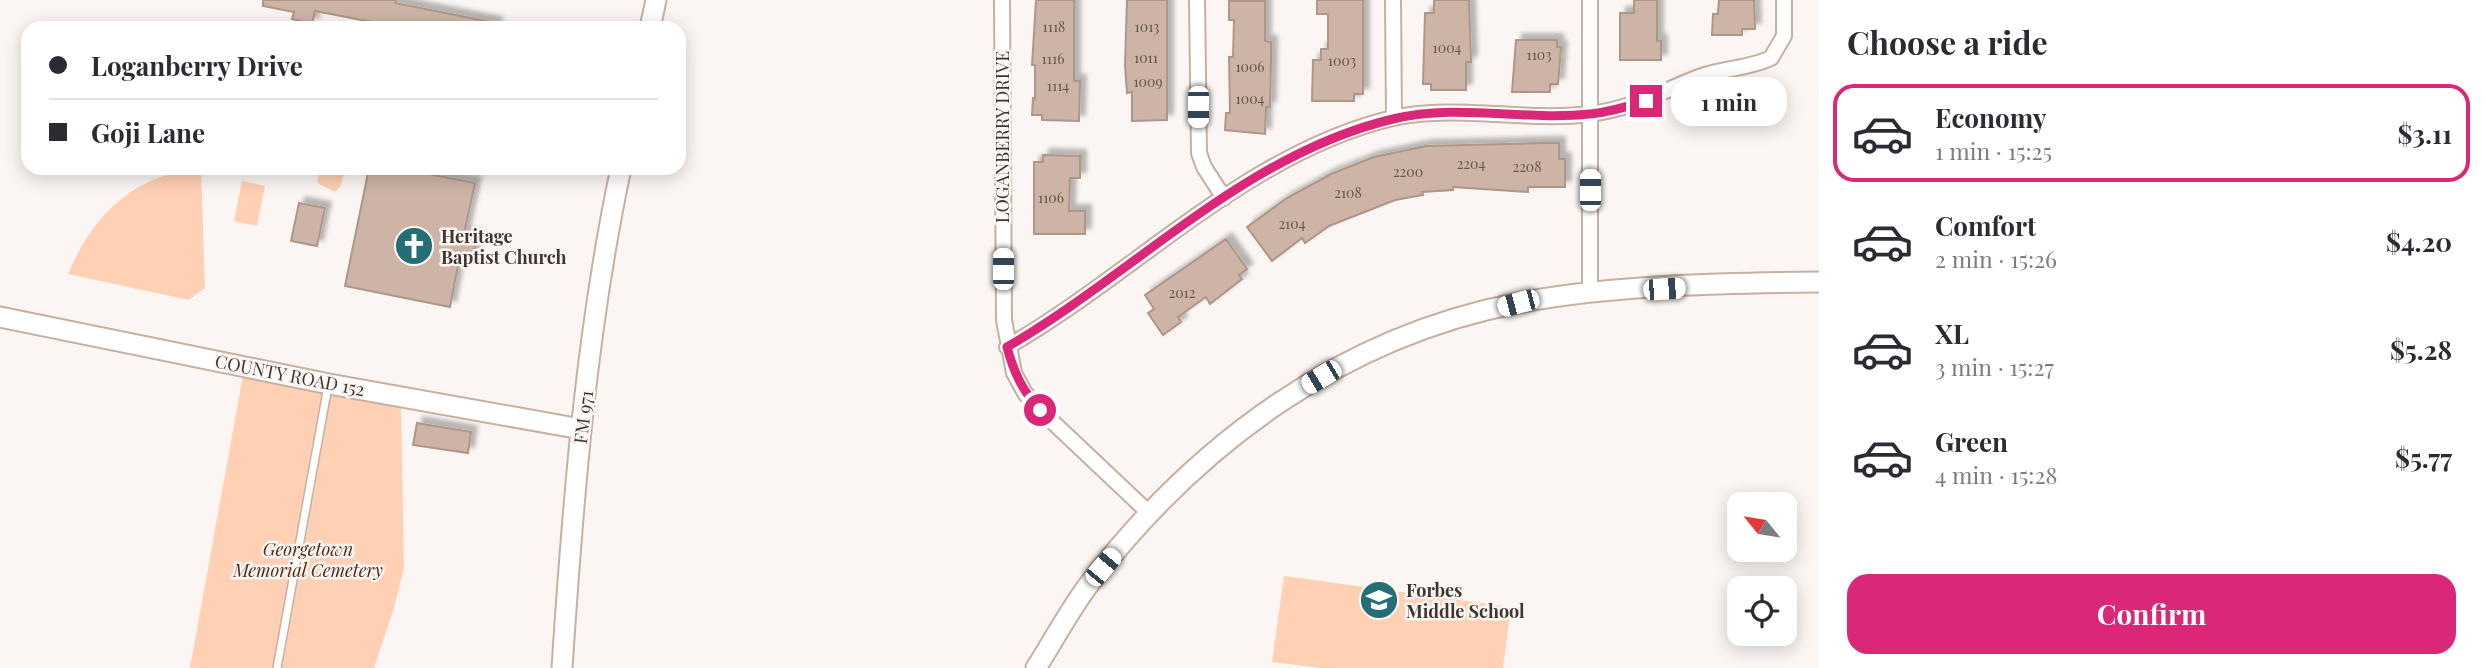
<!DOCTYPE html>
<html lang="en">
<head>
<meta charset="utf-8">
<style>
  :root { --surface:#fff; --page:#f2f2f3; --text:#2b2b33; --muted:#7c7c81; --line:#e1e1e2; --accent:#db2777 }
  body { margin:0; font-family:"Playfair Display",serif; background:var(--page); color:var(--text); height:100vh; display:flex; flex-direction:column; font-size:26px; white-space:nowrap }
  * { box-sizing:border-box; margin:0 }
  p { font-size:23px; color:var(--muted) }
  .icon { flex:none; width:38px; height:38px; fill:none; stroke:currentColor; stroke-width:2; stroke-linecap:round; stroke-linejoin:round }
  .map { position:relative; flex:1; overflow:hidden }
  .panel { display:flex; flex-direction:column; background:var(--surface); width:665px }
  .panel>* { flex:none }
  .top-card { position:absolute; left:21px; top:21px; width:665px; height:154px; border-radius:21px; box-shadow:0 4px 18px #0003; display:grid; align-content:center; height:154px; padding:0 28px; background:var(--surface) }
  .needle { width:46px; rotate:300deg }
  .buttons { position:absolute; left:1727px; top:492px; display:grid; gap:14px }
  .buttons a { display:grid; place-items:center; width:70px; height:70px; border-radius:14px; background:var(--surface); box-shadow:0 4px 18px #0003; font-size:35px }
  .end { position:absolute; width:32px; height:32px; margin:-16px; border:9px solid #db2777; background:#fff; box-shadow:0 0 0 4px #fff }
  .from { border-radius:50% }
  .bubble { position:absolute; height:49px; border-radius:21px; background:var(--surface); box-shadow:0 4px 18px #0003; font-size:23px; font-weight:700; line-height:49px; text-align:center }
  .car { position:absolute; width:21px; height:42px; margin:-21px -10px; border-radius:9px; box-shadow:0 0 5px 2px #0007; background:linear-gradient(#fff 24%,#345 0 40%,#fff 0 76%,#345 0 86%,#fff 0) }
  .top-card b { display:flex; align-items:center; gap:24px; height:66px; font-size:26px }
  .top-card b+b { border-top:2px solid var(--line) }
  .top-card i { width:18px; height:18px; background:var(--text) }
  ul { padding:0; list-style:none }
  li { display:flex; align-items:center; gap:21px; height:98px; margin:0 14px 10px; padding:0 14px; border:4px solid transparent; border-radius:21px }
  li div { flex:1 }
  li b { display:block; font-size:26px }
  li em { font-style:normal; font-weight:700 }
  li.current { border-color:var(--accent) }
  li>.icon { width:63px; height:63px; stroke-width:1.5 }
  h2 { padding:0 28px; font-size:32px; line-height:84px }
  .action { display:flex; gap:14px; margin-top:auto; padding:14px 28px }
  .action a { flex:1; height:80px; border-radius:21px; background:var(--accent); color:#fff; font-size:28px; font-weight:700; line-height:80px; text-align:center }
  main { display:flex; flex:1; min-height:0 }
  .map>svg:first-child { display:block }
</style>
</head>
<body>
<main>
<div class="map">
<svg width="1819" height="668" viewBox="0 0 1819 668">
  <defs>
    <filter id="shadow"><feDropShadow dx="6" dy="-6" stdDeviation="2" flood-color="#0004"/></filter>
  </defs>
  <rect width="100%" height="100%" fill="#fbf6f3"/>
  <path fill="#ffd0b4" d="M 201,168 L 205,288 L 189,300 L 68,274 C 94,213 134,175 201,168 Z
    M 320,168 L 345,170 L 340,187 L 335,192 L 317,183 Z
    M 242,181 L 265,186 L 257,226 L 234,221 Z
    M 243,375 L 401,405 L 404,568 L 394,608 L 374,668 L 190,668 Z
    M 1284,576 L 1511,607 L 1503,668 L 1320,668 L 1272,662 Z"/>
  <path fill="#cdb4a6" stroke="#ae9688" stroke-width="2" filter="url(#shadow)" d="M 263,0 L 396,0 L 395,3 L 496,23 L 496,28 L 370,28 L 372,22 L 315,11 L 312,24 L 292,19 L 294,12 L 263,6 Z
    M 1036,0 L 1074,0 L 1074,81 L 1080,81 L 1079,121 L 1042,120 L 1042,115 L 1032,115 L 1033,98 L 1035,99 L 1035,65 L 1032,65 Z
    M 1127,0 L 1167,0 L 1167,120 L 1132,121 L 1132,92 L 1127,93 L 1125,65 Z
    M 1317,0 L 1363,0 L 1363,94 L 1354,94 L 1354,101 L 1312,101 L 1313,60 L 1321,60 L 1321,49 L 1328,49 L 1328,14 L 1317,14 Z
    M 1434,0 L 1469,0 L 1471,62 L 1466,62 L 1466,90 L 1431,90 L 1431,84 L 1423,84 L 1425,13 L 1434,13 Z
    M 1634,0 L 1657,0 L 1657,41 L 1661,41 L 1661,60 L 1620,60 L 1620,13 L 1634,13 Z
    M 1719,0 L 1754,0 L 1755,29 L 1742,29 L 1742,35 L 1712,35 L 1713,14 L 1718,14 Z
    M 1229,1 L 1265,1 L 1265,41 L 1271,42 L 1271,58 L 1270,107 L 1266,107 L 1265,134 L 1225,130 L 1226,113 L 1230,113 L 1229,57 L 1233,57 L 1234,20 L 1229,20 Z
    M 1516,40 L 1557,40 L 1557,47 L 1561,47 L 1558,84 L 1550,84 L 1550,92 L 1512,92 Z
    M 1544,143 L 1559,143 L 1559,159 L 1565,159 L 1565,187 L 1528,187 L 1528,192 L 1453,187 L 1453,190 L 1422,192 L 1423,195 L 1395,200 L 1329,226 L 1305,243 L 1302,238 L 1272,261 L 1247,227 L 1287,198 L 1331,174 L 1374,157 L 1426,146 Z
    M 1043,155 L 1080,156 L 1080,178 L 1070,178 L 1069,211 L 1085,211 L 1085,234 L 1034,234 L 1034,162 L 1043,162 Z
    M 369,168 L 398,168 L 475,183 L 464,234 L 477,236 L 473,258 L 460,255 L 450,307 L 345,286 Z
    M 299,203 L 325,208 L 317,246 L 291,241 Z
    M 1226,239 L 1247,269 L 1239,275 L 1242,279 L 1210,304 L 1206,297 L 1178,317 L 1181,322 L 1163,335 L 1148,313 L 1154,309 L 1145,295 Z
    M 417,423 L 471,432 L 468,453 L 413,445 Z"/>
  <g fill="none" stroke-linecap="round" stroke-linejoin="round">
    <g stroke="#c8b0a1" stroke-width="10">
      <path id="lane" d="M 277,668 L 328,386"/>
    </g>
    <g stroke="#c8b0a1" stroke-width="18">
      <path id="street" d="M 1002,0 L 1004,320 L 1014,373 L 1025,393 L 1040,410 L 1148,512
        M 1197,0 L 1199,153 L 1204,167 L 1224,198
        M 1393,0 L 1394,118
        M 1590,0 L 1590,293
        M 1007,347 C 1133,275 1248,152 1393,118 C 1457,104 1525,122 1589,114 C 1629,110 1663,91 1699,77 C 1723,68 1748,69 1771,58 L 1784,36 L 1784,0"/>
    </g>
    <g stroke="#c8b0a1" stroke-width="23">
      <path id="secondary" d="M 650,28 L 656,0
        M 0,317 L 329,384 L 581,429
        M 562,668 C 573,501 586,332 621,168
        M 1036,668 C 1054,640 1070,609 1090,583 C 1198,443 1342,337 1518,303 C 1611,285 1724,283 1819,282"/>
    </g>
    <use href="#lane" stroke="#fff" stroke-width="7"/>
    <use href="#street" stroke="#fff" stroke-width="14"/>
    <use href="#secondary" stroke="#fff" stroke-width="19"/>
  </g>
  <g fill="none" stroke-linecap="round" stroke-linejoin="round">
    <path stroke="#db2777" stroke-width="9" d="M 1040,410 C 1022,390 1014,373 1007,347 C 1135,273 1245,154 1393,119 C 1457,103 1525,121 1589,114 C 1607,113 1628,106 1646,101"/>
  </g>
  <defs>
    <g id="church-disc" transform="scale(2.0125)"><circle r="9.5" fill="#246f75" stroke="#fbf6f3"/><path d="M-1.2-6h2.4v3.5h3.3v2.4h-3.3V6h-2.4V-.1h-3.3v-2.4h3.3Z" fill="#fff"/></g>
    <g id="school-disc" transform="scale(2.0125)"><circle r="9.5" fill="#246f75" stroke="#fbf6f3"/><path d="M0-5L7-2L0 1L-7-2ZM-4 1L0 2.5L4 1V4Q0 6-4 4Z" fill="#fff"/></g>
  </defs>
  <g fill-rule="evenodd">
    <use href="#church-disc" x="414" y="246"/>
    <use href="#school-disc" x="1379" y="600"/>
  </g>
  <g text-anchor="middle" dominant-baseline="central" stroke-width="5" stroke-linejoin="round" paint-order="stroke">
    <g font-size="14" fill="#63564e">
      <text x="1054" y="26">1118</text>
      <text x="1147" y="26">1013</text>
      <text x="1447" y="47">1004</text>
      <text x="1539" y="54">1103</text>
      <text x="1146" y="57">1011</text>
      <text x="1053" y="58">1116</text>
      <text x="1342" y="60">1003</text>
      <text x="1250" y="66">1006</text>
      <text x="1148" y="81">1009</text>
      <text x="1058" y="85">1114</text>
      <text x="1250" y="98">1004</text>
      <text x="1471" y="163">2204</text>
      <text x="1527" y="166">2208</text>
      <text x="1408" y="171">2200</text>
      <text x="1348" y="192">2108</text>
      <text x="1051" y="197">1106</text>
      <text x="1292" y="223">2104</text>
      <text x="1182" y="292">2012</text>
    </g>
    <g font-size="18" fill="#403631" stroke="#fbf6f3">
      <text transform="translate(1002 137) rotate(-90)">LOGANBERRY DRIVE</text>
      <text transform="translate(290 375) rotate(11)">COUNTY ROAD 152</text>
      <text transform="translate(583 417) rotate(-83)">FM 971</text>
    </g>
    <g font-size="18" font-weight="bold" fill="#403631" stroke="#fbf6f3" text-anchor="start">
      <text x="441" y="236">Heritage<tspan x="441" dy="21">Baptist Church</tspan></text>
      <text x="1406" y="590">Forbes<tspan x="1406" dy="21">Middle School</tspan></text>
    </g>
    <g font-size="18" font-style="italic" fill="#522b11" stroke="#fbf6f3">
      <text x="308" y="549">Georgetown<tspan x="308" dy="21">Memorial Cemetery</tspan></text>
    </g>
  </g>
</svg>
<div class="buttons">
<a><svg class="needle" viewBox="-14 -14 28 28"><path d="M0-13l5 13h-10z" fill="#e53935"/><path d="M0 13l5-13h-10z" fill="#7c7c81"/></svg></a>
<a><svg class="icon" aria-label="locate" viewBox="0 0 24 24"><circle cx="12" cy="12" r="6"/><path d="M12 2v4M12 18v4M2 12h4M18 12h4"/></svg></a>
</div>
<i class="end from" style="left:1040px;top:410px"></i>
<i class="end" style="left:1646px;top:101px"></i>
<div class="bubble" style="left:1671px;top:77px;width:116px">1 min</div>
<i class="car" style="left:1198px;top:107px;rotate:180deg"></i>
<i class="car" style="left:1590px;top:190px;rotate:0deg"></i>
<i class="car" style="left:1003px;top:269px;rotate:0deg"></i>
<i class="car" style="left:1664px;top:289px;rotate:86deg"></i>
<i class="car" style="left:1518px;top:303px;rotate:255deg"></i>
<i class="car" style="left:1321px;top:377px;rotate:239deg"></i>
<i class="car" style="left:1103px;top:567px;rotate:40deg"></i>
<div class="top-card">
<b><i class="from"></i>Loganberry Drive</b>
<b><i></i>Goji Lane</b>
</div>
</div>
<section class="panel">
<h2>Choose a ride</h2>
<ul>
<li class="current"><svg class="icon" aria-label="car" viewBox="0 0 24 24"><path d="M5 17H2v-5l4-1 3-4h7l3 4 3 1v5h-3M9 17h6M6 11h13"/><circle cx="7" cy="17" r="2"/><circle cx="17" cy="17" r="2"/></svg><div><b>Economy</b><p>1 min · 15:25</p></div><em>$3.11</em></li>
<li><svg class="icon" aria-label="car" viewBox="0 0 24 24"><path d="M5 17H2v-5l4-1 3-4h7l3 4 3 1v5h-3M9 17h6M6 11h13"/><circle cx="7" cy="17" r="2"/><circle cx="17" cy="17" r="2"/></svg><div><b>Comfort</b><p>2 min · 15:26</p></div><em>$4.20</em></li>
<li><svg class="icon" aria-label="car" viewBox="0 0 24 24"><path d="M5 17H2v-5l4-1 3-4h7l3 4 3 1v5h-3M9 17h6M6 11h13"/><circle cx="7" cy="17" r="2"/><circle cx="17" cy="17" r="2"/></svg><div><b>XL</b><p>3 min · 15:27</p></div><em>$5.28</em></li>
<li><svg class="icon" aria-label="car" viewBox="0 0 24 24"><path d="M5 17H2v-5l4-1 3-4h7l3 4 3 1v5h-3M9 17h6M6 11h13"/><circle cx="7" cy="17" r="2"/><circle cx="17" cy="17" r="2"/></svg><div><b>Green</b><p>4 min · 15:28</p></div><em>$5.77</em></li>
</ul>
<div class="action"><a>Confirm</a></div>
</section>
</main>
</body>
</html>
